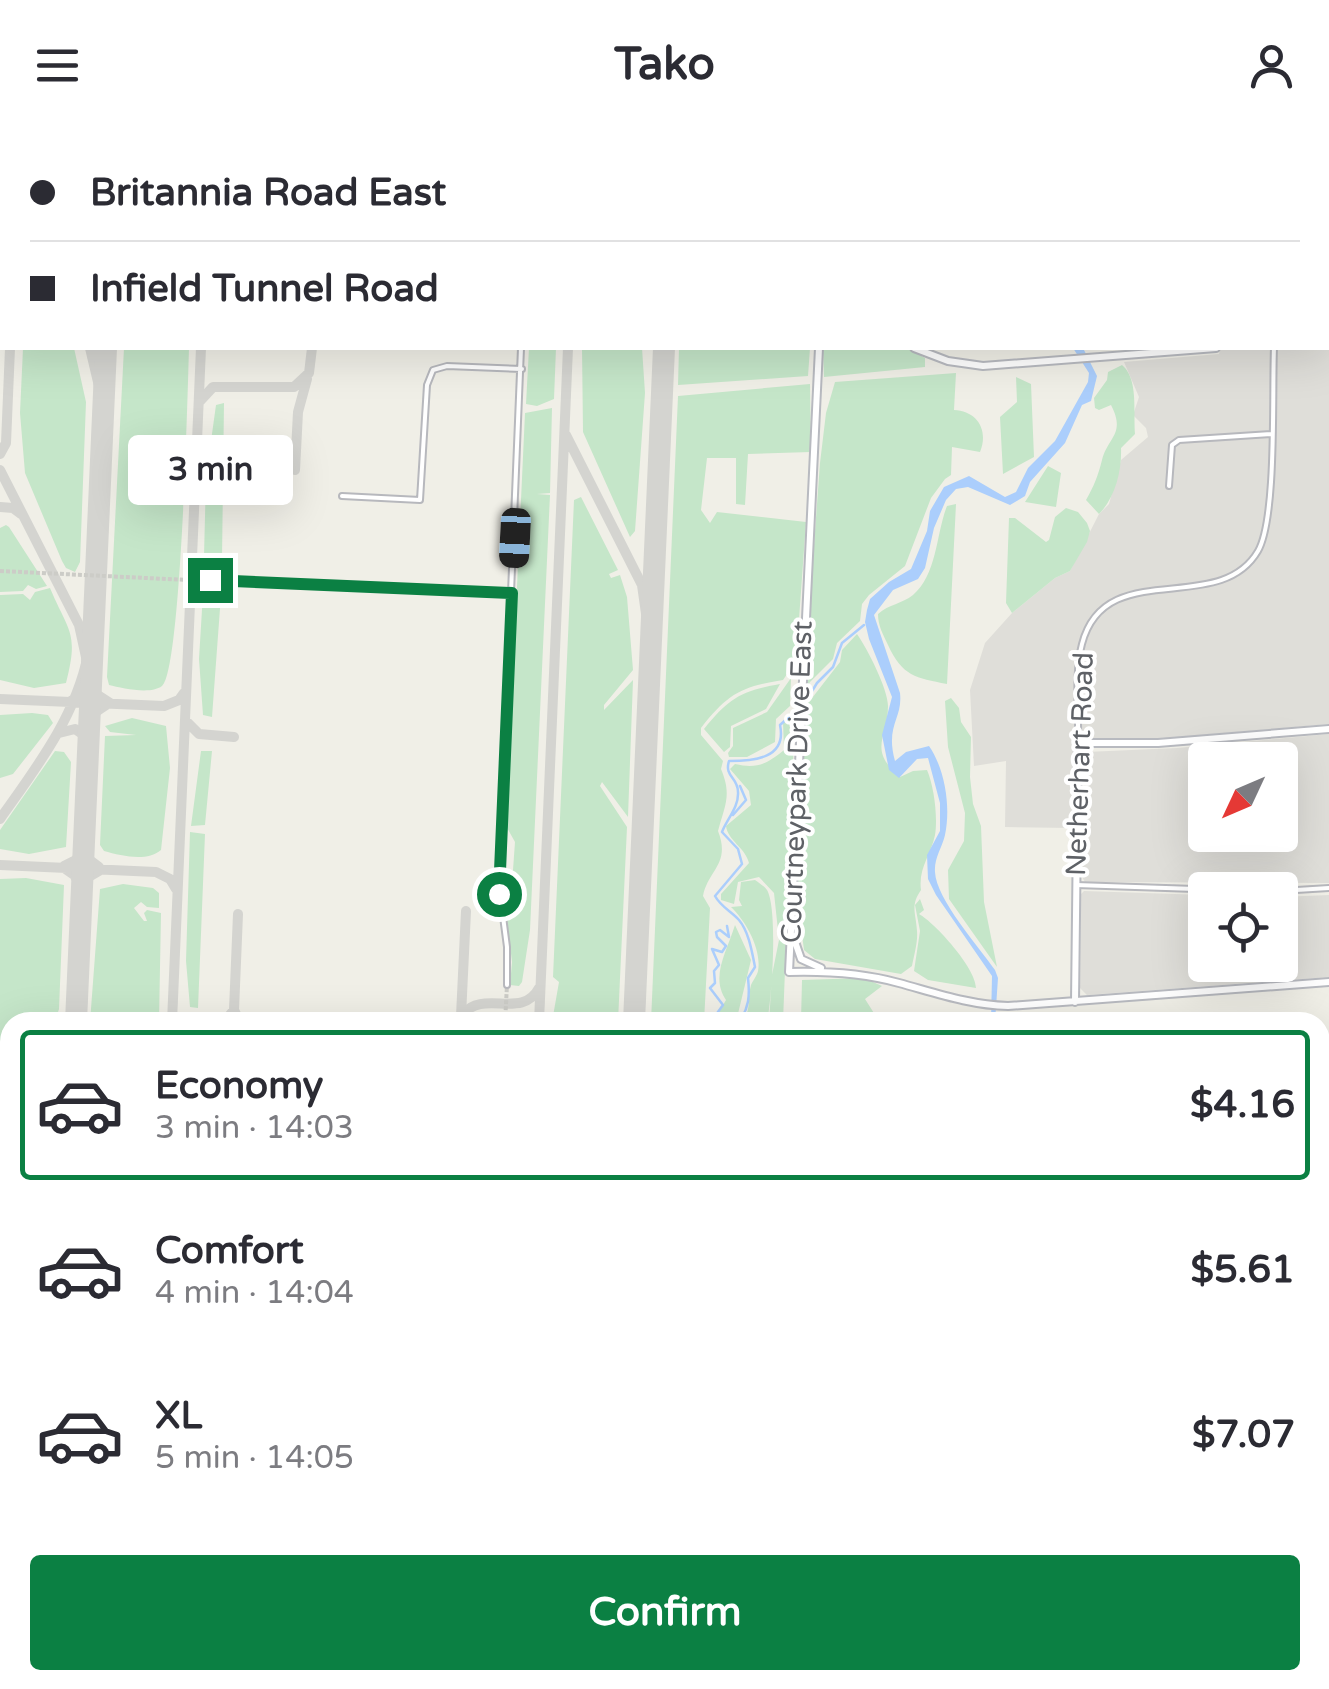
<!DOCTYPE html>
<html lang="en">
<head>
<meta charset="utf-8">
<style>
  :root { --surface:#fff; --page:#f7f7f7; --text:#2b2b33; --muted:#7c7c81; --line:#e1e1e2; --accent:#0b8043 }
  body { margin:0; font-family:"Varela Round",sans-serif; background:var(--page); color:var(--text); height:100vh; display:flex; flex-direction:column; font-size:38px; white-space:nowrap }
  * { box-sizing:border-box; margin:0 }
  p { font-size:32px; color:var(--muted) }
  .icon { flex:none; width:55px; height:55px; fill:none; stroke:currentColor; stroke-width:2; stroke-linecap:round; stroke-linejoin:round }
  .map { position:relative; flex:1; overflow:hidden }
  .panel { position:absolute; left:0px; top:882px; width:1330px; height:678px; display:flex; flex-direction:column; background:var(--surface); border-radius:30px 30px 0 0; box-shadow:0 10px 40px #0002 }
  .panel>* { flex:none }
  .hud { position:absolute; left:0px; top:0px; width:1330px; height:220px; box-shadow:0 10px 40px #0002; display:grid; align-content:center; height:220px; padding:0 30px; background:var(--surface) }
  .needle { width:65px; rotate:226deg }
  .buttons { position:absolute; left:1188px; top:612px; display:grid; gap:20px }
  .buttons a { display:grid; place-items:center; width:110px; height:110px; border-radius:10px; background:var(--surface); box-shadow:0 10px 40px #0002; font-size:50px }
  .end { position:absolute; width:45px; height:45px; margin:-22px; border:12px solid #0b8043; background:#fff; box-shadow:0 0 0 5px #fff }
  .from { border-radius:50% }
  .bubble { position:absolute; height:70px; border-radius:10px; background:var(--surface); box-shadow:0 10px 40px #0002; font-size:32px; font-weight:800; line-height:70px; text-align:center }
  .car { position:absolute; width:30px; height:60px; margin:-30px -15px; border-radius:12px; box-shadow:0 0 8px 2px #0007; background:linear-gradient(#222 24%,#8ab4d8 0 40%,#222 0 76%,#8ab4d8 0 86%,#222 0) }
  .hud b { display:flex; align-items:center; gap:35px; height:95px; font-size:38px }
  .hud b+b { border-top:2px solid var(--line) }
  .hud i { width:25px; height:25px; background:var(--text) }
  ul { padding:18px 0 0; list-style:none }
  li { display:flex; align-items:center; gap:30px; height:150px; margin:0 20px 15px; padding:0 10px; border:5px solid transparent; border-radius:10px }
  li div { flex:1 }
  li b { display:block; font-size:38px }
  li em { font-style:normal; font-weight:800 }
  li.current { border-color:var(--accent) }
  li>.icon { width:90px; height:90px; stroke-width:1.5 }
  .primary-button { display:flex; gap:20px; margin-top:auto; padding:20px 30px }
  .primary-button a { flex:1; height:115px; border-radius:10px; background:var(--accent); color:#fff; font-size:40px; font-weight:800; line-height:115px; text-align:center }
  header { display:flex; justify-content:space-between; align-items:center; height:130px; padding:0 30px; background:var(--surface); font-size:45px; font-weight:800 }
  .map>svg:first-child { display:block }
</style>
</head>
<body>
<header><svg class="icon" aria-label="menu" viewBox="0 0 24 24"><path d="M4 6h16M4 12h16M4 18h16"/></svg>Tako<svg class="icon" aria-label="person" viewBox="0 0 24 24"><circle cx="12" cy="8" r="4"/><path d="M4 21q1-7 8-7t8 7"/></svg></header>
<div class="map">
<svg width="1329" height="1559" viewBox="0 0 1329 1559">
  <rect width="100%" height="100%" fill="#f0efe7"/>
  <path fill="#dfded9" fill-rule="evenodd" d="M 1028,0 L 1329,0 L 1329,594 L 1149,610 L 1074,611 L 1072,698 L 1005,697 L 1006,631 L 974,636 L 970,560 L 985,513 L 1012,483 L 1055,448 L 1070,441 L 1099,384 L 1109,374 L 1121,330 L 1148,307 L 1146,298 L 1133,285 L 1139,267 L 1124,232 L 1219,224 L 1220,218 L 1328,218 L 1328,2 L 1027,2 Z
    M 1329,604 L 1329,753 L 1085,752 L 1082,747 L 1084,625 L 1086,622 L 1177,618 ZM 1205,630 L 1280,630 L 1280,705 L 1205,705 Z
    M 1084,761 L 1205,765 L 1205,835 L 1280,835 L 1280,767 L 1329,765 L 1329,847 L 1087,865 L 1080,858 L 1081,764 Z"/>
  <path fill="#c5e6c9" d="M 23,218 L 74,218 L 86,272 L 80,432 L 75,442 L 66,438 L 62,431 L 25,343 L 20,283 Z
    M 124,218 L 189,218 C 188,258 181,542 162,556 C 150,565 122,558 109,555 L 107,547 Z
    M 529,218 L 556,218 L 554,269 L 537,276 L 526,274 Z
    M 582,218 L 642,218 L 645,263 L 635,401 L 630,407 L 583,302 Z
    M 679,218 L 810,218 L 808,246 L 678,255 Z
    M 823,218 L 907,218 L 925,228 L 925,237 L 824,247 Z
    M 1122,235 C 1139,249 1133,283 1135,304 L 1121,318 C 1122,341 1115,368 1099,384 L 1086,370 C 1094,356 1098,346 1102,330 C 1108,307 1126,304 1111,275 L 1099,280 L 1095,278 L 1094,268 L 1107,250 L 1108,242 Z
    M 956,243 L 954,280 C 977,281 989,300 980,322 L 952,317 L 951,345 L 945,349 L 931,368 L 905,436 L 869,465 L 862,474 L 860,491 L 837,513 L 833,529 L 810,552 L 803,566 L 820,333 L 826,283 L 835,252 Z
    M 1016,247 L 1031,254 L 1034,327 L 1003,344 L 1000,287 L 1017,272 Z
    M 810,254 L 811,322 L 748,324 L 745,375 L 736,374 L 736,328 L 707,328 L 701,380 L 710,393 L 717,382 L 806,392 L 796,531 L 783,550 C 740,557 728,564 701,598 L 701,605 L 723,631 L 721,639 C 732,665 725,675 718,701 C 731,734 708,740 703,766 L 710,778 L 704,892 L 651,892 L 678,266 Z
    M 224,273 L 222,430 L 204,426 L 206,347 L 216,275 Z
    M 552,278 L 550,363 L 537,364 L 550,365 L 530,800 L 522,852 L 519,856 L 510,855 L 512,832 L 504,765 L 506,752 L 513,740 L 515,712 L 506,696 L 525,283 Z
    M 1048,336 L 1061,343 L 1056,377 L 1025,372 Z
    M 581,367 L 618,440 L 609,444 L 611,448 L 620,445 L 627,467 L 633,540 L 604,575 L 604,580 L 633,550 L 628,687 L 602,652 L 600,656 L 627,697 L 618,892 L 552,892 L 559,852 L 553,847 L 574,370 Z
    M 956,374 L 947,554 C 916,548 902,546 888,515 C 883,504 878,496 878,484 C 889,474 902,474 913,465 C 937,445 936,404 947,376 Z
    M 1066,378 L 1078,382 L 1087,393 L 1090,401 L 1087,412 L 1070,441 L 1055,448 L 1012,483 L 1006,473 L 1009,388 L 1015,388 L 1046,412 L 1049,410 L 1055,387 Z
    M 6,395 L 9,397 L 47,456 L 36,459 L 28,455 L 23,461 L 0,462 L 0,398 Z
    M 210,456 L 217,458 L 221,465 L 212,587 L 203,585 L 199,529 L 203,463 Z
    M 50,458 C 69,503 79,502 66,553 L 34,558 L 0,550 L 0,465 L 23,464 L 30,470 L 35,462 Z
    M 857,504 C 867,518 888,559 888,576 C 888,608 867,619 900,647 L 913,641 L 927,640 C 934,656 938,687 935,705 C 931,725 918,738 921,760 C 910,776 916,783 917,801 C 918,812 914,825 912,836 L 901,844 L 815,829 L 804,820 L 796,759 L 802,581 L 840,532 L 842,520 Z
    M 791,548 L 790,576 L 776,589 L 775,612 L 747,627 L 729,627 L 728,623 L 733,616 L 733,598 L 767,582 Z
    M 780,554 L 766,579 L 731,596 L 730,617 L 724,622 L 704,599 C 729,568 741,561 780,554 Z
    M 951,568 L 959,578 L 961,592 L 971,607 L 970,647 L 973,674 L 981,696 L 984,772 L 997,837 L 949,769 L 948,740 L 964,711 L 965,683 L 948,617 L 945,571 Z
    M 32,583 L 48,585 L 53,593 L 13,644 L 0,648 L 0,585 Z
    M 795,583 L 783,892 L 769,892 L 772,845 L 779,810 L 774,763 L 759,747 L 738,752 L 734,774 L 721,770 L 721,764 L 749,733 C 745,717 728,711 726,696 L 751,675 L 749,661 L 730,639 L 735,634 C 757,639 767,634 784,620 L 783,593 Z
    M 132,588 L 166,596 L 170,638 L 161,720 C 147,732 122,726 104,721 L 100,715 L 105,606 L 136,605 L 110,602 L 105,596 Z
    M 55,621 L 64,622 L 71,632 L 66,717 L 29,724 L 0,719 L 0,700 Z
    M 201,621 L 212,621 L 205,695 L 191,696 Z
    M 190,702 L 205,704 L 198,878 L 190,877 L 186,831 Z
    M 26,748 L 64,755 L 59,879 L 55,892 L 10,892 L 10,982 L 0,994 L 0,749 Z
    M 755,750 C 759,753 764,756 767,760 C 778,779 772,869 767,892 L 742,892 C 752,879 747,869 751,855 C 753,850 757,846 758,841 C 762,820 746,791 731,777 L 742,776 L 739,770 L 741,752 Z
    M 123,754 L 153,758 L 159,763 L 159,778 L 147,777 L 141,772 L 134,778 L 144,791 L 147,791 L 144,783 L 147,780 L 161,783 L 159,892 L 90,892 L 100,759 Z
    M 920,769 L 924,780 L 919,784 C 935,793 976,838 976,858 L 928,850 L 914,841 L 920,801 L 915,775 Z
    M 735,795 L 751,830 L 736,892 L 713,892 L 726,870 C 710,847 727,821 735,795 Z
    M 864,848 L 882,856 L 865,869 L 879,891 L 790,892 L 801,891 L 802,850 Z
    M 992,882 L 1039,884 L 1050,892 L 992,892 Z
    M 1329,949 L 1329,1007 L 1320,1006 L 1320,950 Z
    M 1320,1088 L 1329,1098 L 1329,1266 L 1322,1266 Z
    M 0,1104 L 10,1108 L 10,1235 L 0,1235 Z
    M 0,1262 L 10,1262 L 10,1350 L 0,1349 Z
    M 1320,1321 L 1329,1321 L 1329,1410 L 1320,1409 Z
    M 0,1387 L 10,1388 L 10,1532 L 0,1531 Z
    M 1320,1444 L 1329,1445 L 1329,1510 L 1320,1510 Z
    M 283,1550 L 450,1550 L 441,1558 Z
    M 630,1550 L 684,1550 L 679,1559 L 622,1559 L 623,1555 Z"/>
  <path fill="#abcefc" d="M 1073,218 L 1083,218 L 1097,246 L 1091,271 L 1082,275 L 1065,313 L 1030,352 L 1025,366 L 1010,375 L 968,357 L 956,359 L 946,370 L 934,398 L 925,438 L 918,449 L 893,460 L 874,485 L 900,563 C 903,589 885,595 895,631 L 906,622 L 929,616 C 945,639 951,677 945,705 C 942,718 934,728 935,742 C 936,769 979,817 995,840 L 998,848 L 995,892 L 991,892 L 992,846 L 936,765 L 928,749 L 927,725 L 940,701 L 940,673 L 928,628 L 917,629 L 899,648 L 889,640 L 882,605 L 892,567 L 869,509 L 865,492 L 867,480 L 870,469 L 889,452 L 911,439 L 927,401 L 930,381 L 944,357 L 969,346 L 1005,367 L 1016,362 L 1028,338 L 1055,311 L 1088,252 L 1089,243 Z"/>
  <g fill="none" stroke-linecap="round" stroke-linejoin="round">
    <path stroke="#abcefc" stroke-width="2.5" d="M 806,571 L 817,553 L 833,537 L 842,513 L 864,495
      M 733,685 L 746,670 L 740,656
      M 709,892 L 709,885 L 715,886 L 723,875 L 710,858 L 715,853 L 714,841 L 719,835 L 712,819 L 722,822 L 726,816 L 717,807 L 716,802 L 720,800 L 729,807 L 727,796
      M 739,892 C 749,878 750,866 748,848 L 755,837 C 752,822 749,802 739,790 C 731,781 721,777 715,766 L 742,734 L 738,719 L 722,702 C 727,689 739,677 738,662 C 738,647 724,647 729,631 C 755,631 787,628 780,595 L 800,577
      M 733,1559 L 741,1550"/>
    <path stroke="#abcefc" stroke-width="6" d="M 1320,1006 L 1329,1007"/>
    <path stroke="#d4d4d0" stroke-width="10" d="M 18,2 L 18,0
      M 211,2 L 211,0
      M 394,2 L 394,0
      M 578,2 L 578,0
      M 0,81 L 2,82
      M 90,218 L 103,273
      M 662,218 L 663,228
      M 200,271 L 213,257 L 294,257 L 309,243 L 312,218
      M 566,305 L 642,455 L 650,512
      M 0,324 L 6,313 L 10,218
      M 0,340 L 79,495 L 91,550
      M 295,340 L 298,282 L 307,249
      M 0,377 L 13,378 L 21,384
      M 0,569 L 164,576 L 179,570 L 184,563
      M 71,571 L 86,563 L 91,550 L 96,564 L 110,573
      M 186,591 L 199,604 L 234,607
      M 89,597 L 94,583 L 106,575
      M 59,603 L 75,599 L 84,605 L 88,615
      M 0,689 C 36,638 75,588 88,525 C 93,500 94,473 96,448
      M 0,735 L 156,742 L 170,749 L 176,759
      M 64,736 L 76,730 L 84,716 L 87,728 L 99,737
      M 64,738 L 74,745 L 82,758 L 87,748 L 99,741
      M 238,784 L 234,880 L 240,892
      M 463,884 C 484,859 522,890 539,858
      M 461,886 L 466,781
      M 75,892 L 76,889
      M 172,892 L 201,218
      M 224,892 L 234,880
      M 539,892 L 568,218
      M 0,1015 L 10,1009
      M 0,1058 L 10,1059
      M 0,1084 L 10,1091
      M 0,1249 L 10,1250
      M 1320,1309 L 1329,1309
      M 1320,1522 L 1329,1522
      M 0,1545 L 10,1546
      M 87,1550 L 282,1559
      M 465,1559 L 474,1550
      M 500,1559 L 584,1559 L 601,1550"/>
    <path stroke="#d4d4d0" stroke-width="22" d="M 115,2 L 115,0
      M 76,892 L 106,218
      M 634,892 L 664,218
      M 0,1368 L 10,1368
      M 1320,1426 L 1329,1426
      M 47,1554 L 48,1550
      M 605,1559 L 605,1550"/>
    <path stroke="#ccccc7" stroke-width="4" stroke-dasharray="4 2" stroke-linecap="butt" d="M 0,441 L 209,451
      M 505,892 L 507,855"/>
    <g stroke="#b7b8bd" stroke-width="8">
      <path id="street" d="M 1089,0 L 1089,2
        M 487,2 L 487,0
        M 1169,356 L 1172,315 L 1179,310 L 1271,304
        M 342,366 L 420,370 L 427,255 L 433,240 L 447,236 L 522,239
        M 209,451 L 512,463
        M 474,461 L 491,463
        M 1078,613 C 1079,582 1074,544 1082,514 C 1105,425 1219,488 1258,421 C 1277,388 1272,262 1274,218
        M 1076,755 L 1225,760
        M 1280,761 L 1329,758
        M 507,855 L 507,817 L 499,756 L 521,218"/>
    </g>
    <g stroke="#b8bac0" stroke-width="10">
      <path id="secondary" d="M 825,0 L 826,2
        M 1328,208 L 1329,207
        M 819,218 L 789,842 C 827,841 863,843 899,853 C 936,863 970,875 1008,876 L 1329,852
        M 914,218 L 948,231 L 983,236 L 1216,218
        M 793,806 L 801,829 L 821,838
        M 1075,872 L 1078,613 L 1158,613 L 1329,599"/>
    </g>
    <use href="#street" stroke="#fff" stroke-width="4"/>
    <use href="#secondary" stroke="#fff" stroke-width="6"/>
  </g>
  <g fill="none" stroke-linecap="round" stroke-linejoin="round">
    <path stroke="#0b8043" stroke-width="12" d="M 210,450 L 512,463 L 499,764"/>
  </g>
  <g text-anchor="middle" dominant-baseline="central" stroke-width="8" stroke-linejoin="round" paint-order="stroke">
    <g font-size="28" fill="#5e6166" stroke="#fff">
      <text transform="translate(1080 634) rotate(-88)">Netherhart Road</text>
      <text transform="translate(797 652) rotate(-88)">Courtneypark Drive East</text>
    </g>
  </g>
</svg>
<div class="buttons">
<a><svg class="needle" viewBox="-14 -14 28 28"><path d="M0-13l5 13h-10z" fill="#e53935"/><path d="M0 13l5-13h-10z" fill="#7c7c81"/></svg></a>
<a><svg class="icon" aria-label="locate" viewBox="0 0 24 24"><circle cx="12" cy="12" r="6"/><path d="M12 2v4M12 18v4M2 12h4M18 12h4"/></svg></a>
</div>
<i class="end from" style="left:499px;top:764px"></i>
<i class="end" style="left:210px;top:450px"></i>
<div class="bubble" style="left:128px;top:305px;width:165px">3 min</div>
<i class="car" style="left:515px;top:408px;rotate:183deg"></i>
<div class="hud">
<b><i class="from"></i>Britannia Road East</b>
<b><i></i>Infield Tunnel Road</b>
</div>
<section class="panel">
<ul>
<li class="current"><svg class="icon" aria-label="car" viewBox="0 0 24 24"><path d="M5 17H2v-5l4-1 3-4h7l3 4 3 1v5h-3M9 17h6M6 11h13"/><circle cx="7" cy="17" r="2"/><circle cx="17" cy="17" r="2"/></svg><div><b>Economy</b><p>3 min · 14:03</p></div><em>$4.16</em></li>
<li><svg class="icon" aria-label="car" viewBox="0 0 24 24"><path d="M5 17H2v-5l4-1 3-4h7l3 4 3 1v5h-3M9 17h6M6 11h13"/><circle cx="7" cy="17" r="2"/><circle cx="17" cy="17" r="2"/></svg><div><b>Comfort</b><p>4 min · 14:04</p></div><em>$5.61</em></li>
<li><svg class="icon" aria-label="car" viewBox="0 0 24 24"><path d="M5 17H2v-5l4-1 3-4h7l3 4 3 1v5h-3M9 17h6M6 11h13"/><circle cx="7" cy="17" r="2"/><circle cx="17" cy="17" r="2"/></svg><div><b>XL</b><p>5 min · 14:05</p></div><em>$7.07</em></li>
</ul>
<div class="primary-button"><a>Confirm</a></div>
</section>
</div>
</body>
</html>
